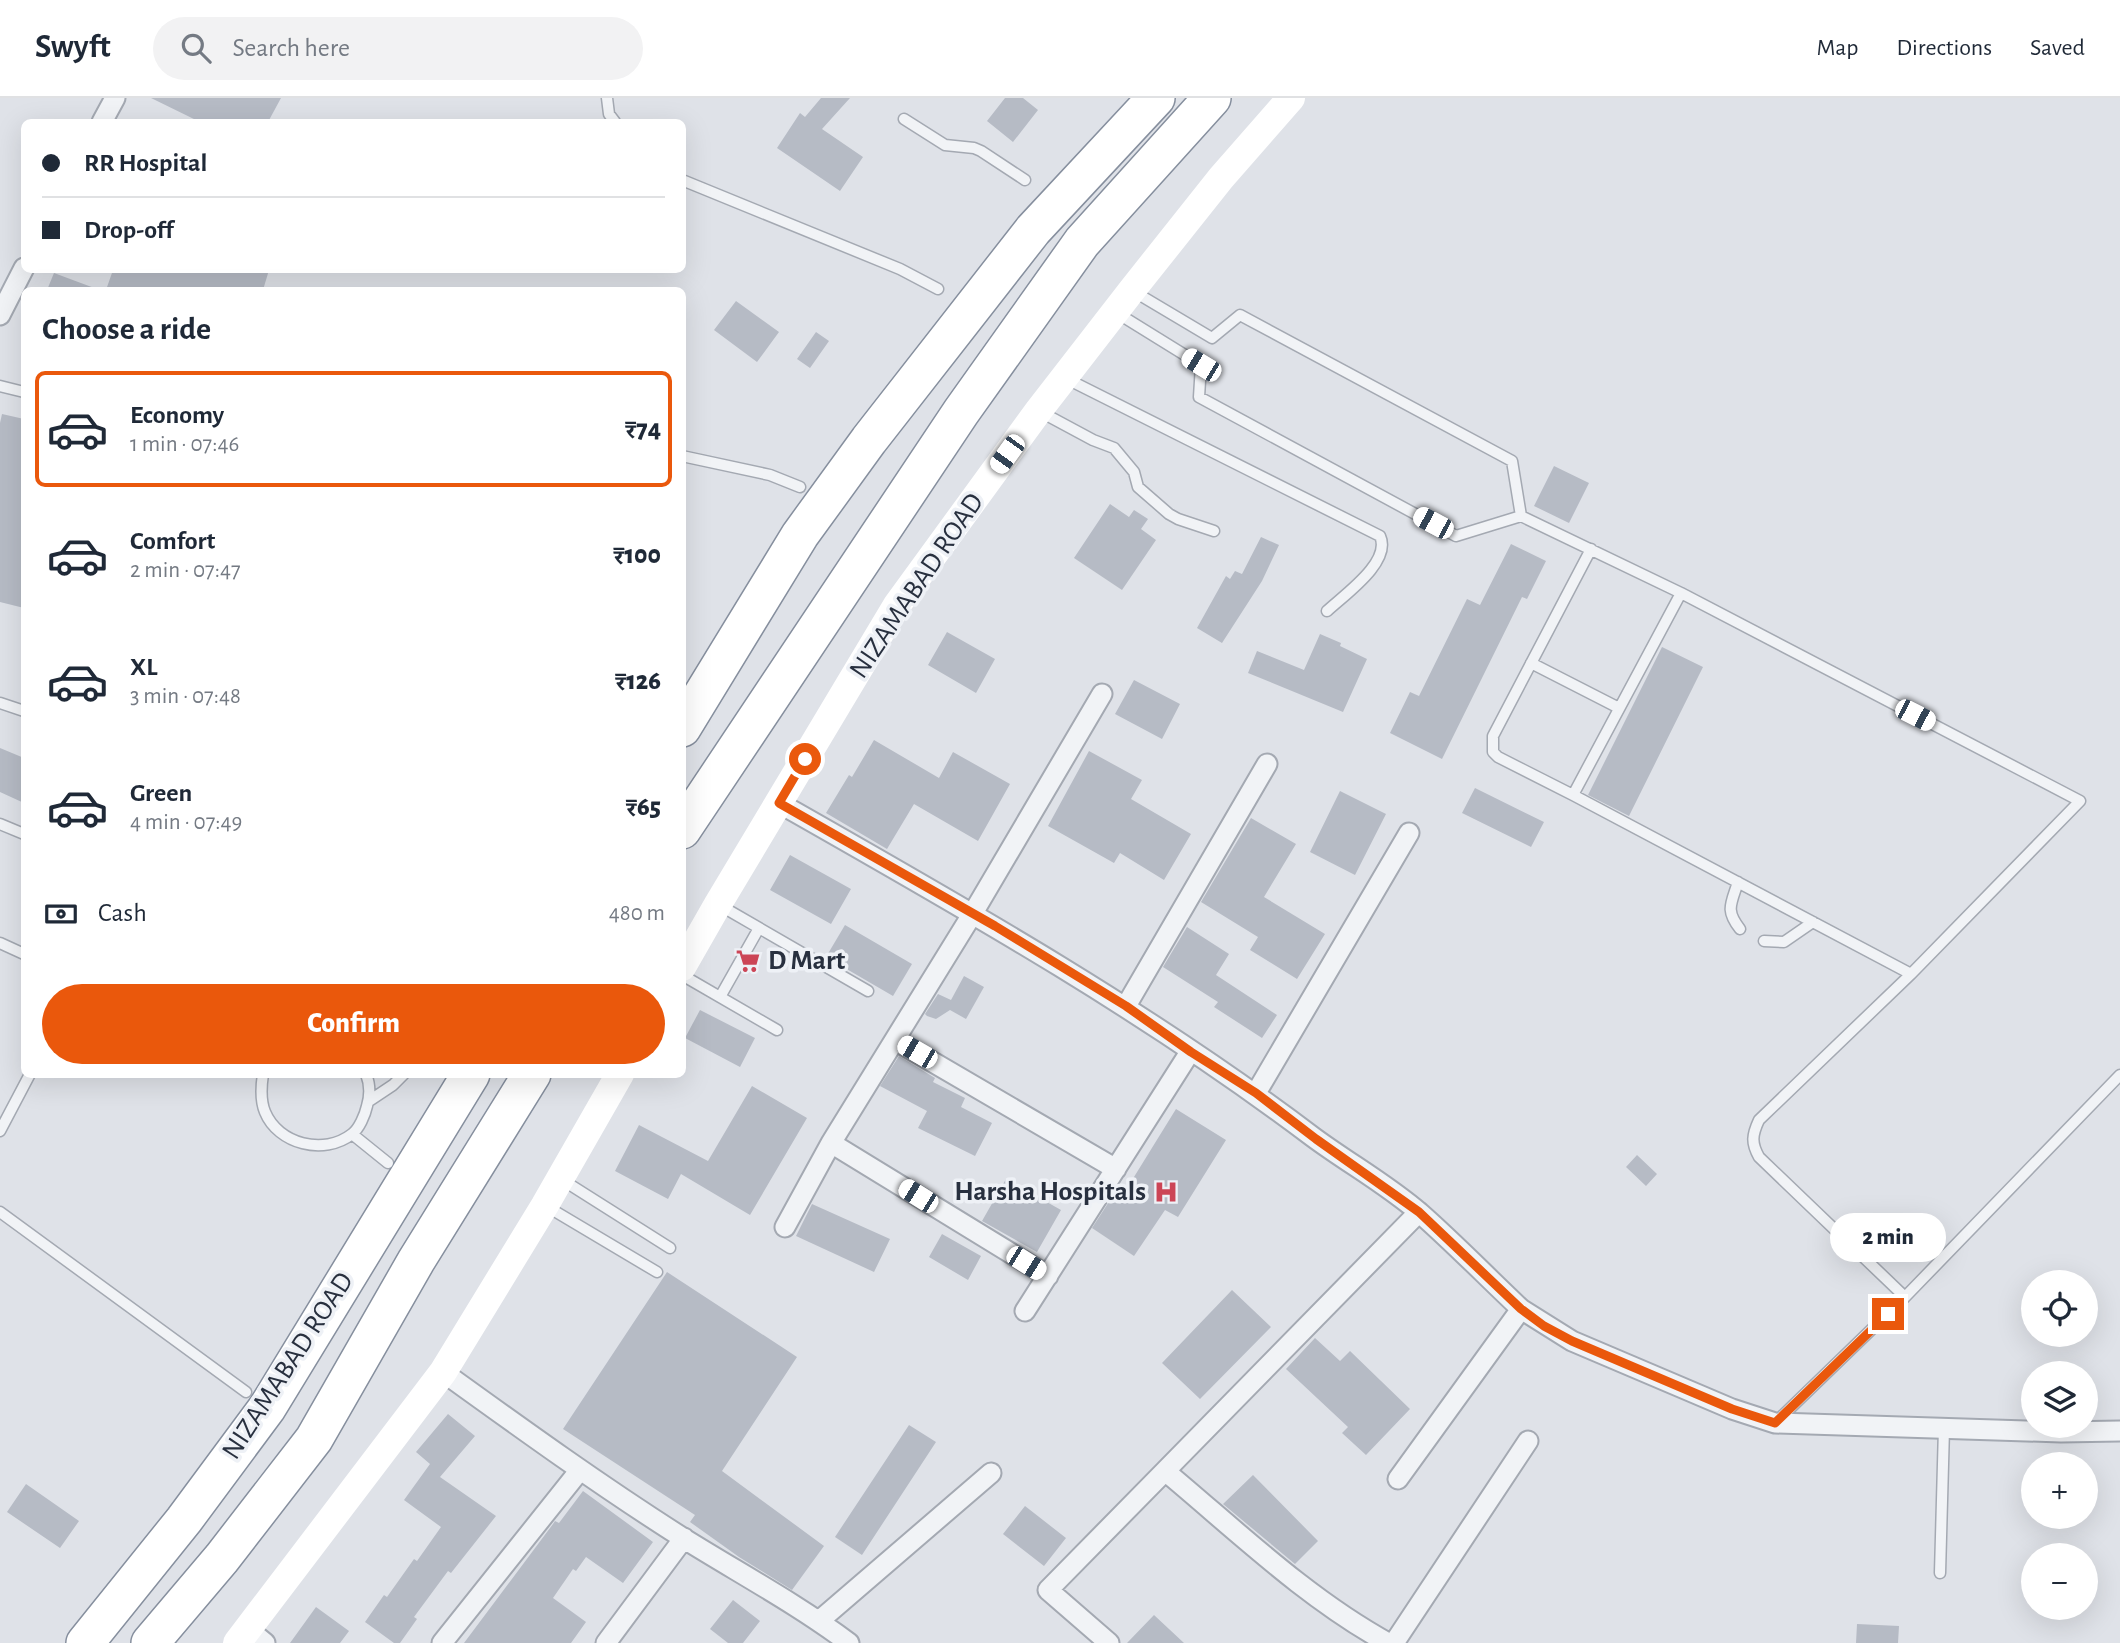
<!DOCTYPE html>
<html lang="en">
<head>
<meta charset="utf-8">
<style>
  :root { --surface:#fff; --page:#f2f2f3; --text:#1f2937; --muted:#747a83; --line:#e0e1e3; --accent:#ea580c }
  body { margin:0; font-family:"Alegreya Sans",sans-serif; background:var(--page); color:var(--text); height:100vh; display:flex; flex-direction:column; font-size:26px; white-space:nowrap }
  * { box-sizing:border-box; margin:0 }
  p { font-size:23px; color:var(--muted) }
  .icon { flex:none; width:38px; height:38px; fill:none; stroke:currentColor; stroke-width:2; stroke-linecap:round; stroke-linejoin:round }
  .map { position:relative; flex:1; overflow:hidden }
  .drawer { position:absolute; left:21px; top:189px; width:665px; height:791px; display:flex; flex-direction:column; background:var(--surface); border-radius:10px; box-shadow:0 7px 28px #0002 }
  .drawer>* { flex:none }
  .top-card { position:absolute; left:21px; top:21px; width:665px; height:154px; border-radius:10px; box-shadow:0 7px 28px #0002; display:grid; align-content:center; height:154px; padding:0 21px; background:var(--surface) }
  .controls { position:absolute; left:2021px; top:1172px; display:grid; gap:14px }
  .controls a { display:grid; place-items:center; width:77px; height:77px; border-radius:50%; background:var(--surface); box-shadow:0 7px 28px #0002; font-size:35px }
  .end { position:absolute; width:32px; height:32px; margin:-16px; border:9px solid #ea580c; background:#fff; box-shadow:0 0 0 4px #fff }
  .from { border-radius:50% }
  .bubble { position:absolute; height:49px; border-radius:24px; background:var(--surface); box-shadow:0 7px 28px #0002; font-size:23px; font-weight:800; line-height:49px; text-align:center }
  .car { position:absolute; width:21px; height:42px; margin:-21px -10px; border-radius:9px; box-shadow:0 0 5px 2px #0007; background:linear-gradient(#fff 24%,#345 0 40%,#fff 0 76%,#345 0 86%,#fff 0) }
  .top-card b { display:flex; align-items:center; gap:24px; height:66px; font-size:26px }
  .top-card b+b { border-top:2px solid var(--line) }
  .top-card i { width:18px; height:18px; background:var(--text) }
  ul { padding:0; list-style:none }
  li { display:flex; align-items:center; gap:21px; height:116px; margin:0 14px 10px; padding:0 7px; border:4px solid transparent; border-radius:10px }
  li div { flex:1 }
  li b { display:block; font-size:26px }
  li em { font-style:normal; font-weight:800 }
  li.selected { border-color:var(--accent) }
  li>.icon { width:63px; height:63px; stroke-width:1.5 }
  h2 { padding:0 21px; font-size:32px; line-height:84px }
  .pay { display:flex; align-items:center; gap:18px; height:77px; padding:0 21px; font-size:26px }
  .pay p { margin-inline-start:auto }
  .button { display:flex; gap:14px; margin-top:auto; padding:14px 21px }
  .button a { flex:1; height:80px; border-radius:42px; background:var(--accent); color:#fff; font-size:28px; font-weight:800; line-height:80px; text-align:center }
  header { display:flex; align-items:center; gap:42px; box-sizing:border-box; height:98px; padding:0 35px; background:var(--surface); border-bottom:2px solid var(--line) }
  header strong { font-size:33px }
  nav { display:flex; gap:38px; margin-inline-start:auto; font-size:24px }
  .search { width:490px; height:63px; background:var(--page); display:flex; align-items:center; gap:18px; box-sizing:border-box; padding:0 24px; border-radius:38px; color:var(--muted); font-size:26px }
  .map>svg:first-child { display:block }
</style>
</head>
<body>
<header>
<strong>Swyft</strong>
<div class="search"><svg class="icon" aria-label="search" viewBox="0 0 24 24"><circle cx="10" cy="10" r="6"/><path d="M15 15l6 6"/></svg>Search here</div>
<nav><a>Map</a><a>Directions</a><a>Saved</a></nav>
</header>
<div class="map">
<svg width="2120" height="1545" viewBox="0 0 2120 1545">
  <rect width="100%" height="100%" fill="#dfe2e8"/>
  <path fill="#b6bbc5" d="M 151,0 L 281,0 L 268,24 L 200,24 Z
    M 821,0 L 850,0 L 822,31 L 863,59 L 840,93 L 777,50 L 800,15 L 805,19 Z
    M 1005,0 L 1023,0 L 1038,12 L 1013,44 L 987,23 Z
    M 113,172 L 269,172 L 263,192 L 106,192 Z
    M 54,175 L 97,191 L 97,192 L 47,192 Z
    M 736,203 L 779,234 L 757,264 L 714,232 Z
    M 816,234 L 829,243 L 810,270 L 797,261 Z
    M 2,316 L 24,321 L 24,510 L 0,504 L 0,325 Z
    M 1554,368 L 1589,385 L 1569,425 L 1534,408 Z
    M 1110,406 L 1129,419 L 1134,412 L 1148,421 L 1141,431 L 1156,442 L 1122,492 L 1074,460 Z
    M 1261,439 L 1279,447 L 1262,483 L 1222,545 L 1197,530 L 1226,478 L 1230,481 L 1235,473 L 1242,476 Z
    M 1511,446 L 1546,463 L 1527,501 L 1522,499 L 1442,661 L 1390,635 L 1410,594 L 1419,598 L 1467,501 L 1480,507 Z
    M 947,534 L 995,561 L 976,595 L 928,567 Z
    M 1320,536 L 1341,545 L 1340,548 L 1367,561 L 1343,614 L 1248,575 L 1257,553 L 1304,572 Z
    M 1662,549 L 1703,569 L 1629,718 L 1588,697 Z
    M 1134,582 L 1180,606 L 1162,641 L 1115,616 Z
    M 874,642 L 939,680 L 953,654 L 1010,686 L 978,743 L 914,706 L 887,751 L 826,715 L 849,677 L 852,679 Z
    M 0,650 L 24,660 L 24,705 L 0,694 Z
    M 1089,653 L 1142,682 L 1131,701 L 1191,736 L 1164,782 L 1120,755 L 1114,765 L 1048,728 Z
    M 1475,690 L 1544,724 L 1531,749 L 1462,715 Z
    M 1340,693 L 1386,716 L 1355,777 L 1310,754 Z
    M 1251,720 L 1296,746 L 1264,799 L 1325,836 L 1297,881 L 1250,852 L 1258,839 L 1201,804 Z
    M 790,757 L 851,791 L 831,826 L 770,792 Z
    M 845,827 L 912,866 L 893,898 L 826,859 Z
    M 1187,829 L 1229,856 L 1216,877 L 1277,917 L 1262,940 L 1214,909 L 1218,904 L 1163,869 Z
    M 964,878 L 984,889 L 966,921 L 950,912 L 936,921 L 927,918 L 925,916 L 938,896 L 951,902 Z
    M 700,912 L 755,940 L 740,969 L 685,940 Z
    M 899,958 L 935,980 L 933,984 L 965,1000 L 961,1009 L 992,1025 L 975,1058 L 918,1030 L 927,1013 L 880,988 Z
    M 752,988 L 807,1020 L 750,1117 L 681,1076 L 668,1101 L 615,1073 L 639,1027 L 708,1063 Z
    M 1176,1011 L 1226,1042 L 1178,1119 L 1165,1112 L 1134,1158 L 1092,1130 L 1114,1096 L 1121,1100 Z
    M 1637,1057 L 1657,1076 L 1646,1088 L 1626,1069 Z
    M 1006,1081 L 1061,1112 L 1037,1154 L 982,1123 Z
    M 812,1106 L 890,1141 L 874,1174 L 796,1138 Z
    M 942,1136 L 981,1158 L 968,1182 L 929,1159 Z
    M 667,1174 L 797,1259 L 722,1373 L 824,1448 L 792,1492 L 739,1459 L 690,1424 L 695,1417 L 563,1331 Z
    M 1232,1192 L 1271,1229 L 1200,1301 L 1162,1265 Z
    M 1315,1240 L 1340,1263 L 1350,1253 L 1410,1311 L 1366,1357 L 1342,1335 L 1348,1329 L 1286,1271 Z
    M 448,1316 L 475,1338 L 440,1379 L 496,1418 L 451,1475 L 448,1473 L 414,1519 L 417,1521 L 400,1545 L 394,1545 L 365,1524 L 384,1497 L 387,1499 L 414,1461 L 417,1463 L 441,1429 L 404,1402 L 430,1366 L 416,1354 Z
    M 909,1327 L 936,1344 L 862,1457 L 835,1439 Z
    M 1253,1377 L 1318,1443 L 1295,1466 L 1223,1406 Z
    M 26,1386 L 79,1423 L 60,1450 L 7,1414 Z
    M 583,1393 L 653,1444 L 623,1485 L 586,1459 L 576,1473 L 573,1471 L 553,1500 L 586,1524 L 571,1545 L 464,1545 L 553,1426 L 555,1423 L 559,1425 Z
    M 1025,1408 L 1066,1440 L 1044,1468 L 1003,1436 Z
    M 733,1502 L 760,1523 L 743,1545 L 728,1545 L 710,1531 Z
    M 316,1509 L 349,1533 L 340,1545 L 290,1545 Z
    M 1154,1517 L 1184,1545 L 1127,1545 Z
    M 1857,1526 L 1899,1528 L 1898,1545 L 1856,1545 Z"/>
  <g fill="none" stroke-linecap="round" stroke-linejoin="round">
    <g stroke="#a4a9b2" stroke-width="13">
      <path id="lane" d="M 607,0 L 609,16 L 615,24
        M 904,21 L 945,47 L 974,50 L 981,53 L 1025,82
        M 682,82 L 900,171 L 938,191
        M 1133,193 L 1212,240 L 1240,217 L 1512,363 L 1521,418
        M 1117,215 L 1201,267 L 1199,299 L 1456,438 L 1521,418 L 1681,495 L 2080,703 L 1911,876 L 1759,1022 C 1752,1037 1751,1045 1759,1059 L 1905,1199
        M 1065,280 L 1380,438 C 1392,464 1344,497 1327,513
        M 0,288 L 24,294
        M 1039,313 L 1093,342 L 1114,350 L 1134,374 L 1138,389 L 1169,416 L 1178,421 L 1214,433
        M 682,358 L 770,377 L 800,389
        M 1591,451 L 1493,638 L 1493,654 L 1498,659 L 1573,697 L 1911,876
        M 1531,565 L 1619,610
        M 0,605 L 24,613
        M 1573,697 L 1681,495
        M 0,726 L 24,736
        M 1738,784 C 1731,806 1725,812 1740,831
        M 721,808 L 868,893
        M 1764,843 L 1784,844 L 1813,824
        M 0,845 L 24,856
        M 682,877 L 777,932
        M 720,899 L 759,830
        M 263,976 C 261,989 260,1002 265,1014 C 278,1046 324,1058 352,1036 C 359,1031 365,1017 367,1008 C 370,998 370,986 366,976
        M 369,1003 L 393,987 L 404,976
        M 0,1033 L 30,976
        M 352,1036 L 388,1065
        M 561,1081 L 670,1150
        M 546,1108 L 657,1174
        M 0,1114 L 246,1294
        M 1776,1324 L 1905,1199 L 2120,977
        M 1940,1475 L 1944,1330"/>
    </g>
    <g stroke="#a4a9b2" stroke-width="23">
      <path id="street" d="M 102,24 L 115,0
        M 0,217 L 24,170
        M 779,705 C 962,809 1145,912 1313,1039 C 1348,1065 1388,1087 1421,1116 C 1455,1146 1488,1180 1521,1211 L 1398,1381
        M 1126,908 L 1267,666
        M 895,942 L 1116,1071
        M 1256,995 L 1409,735
        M 831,1045 L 1048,1178
        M 785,1129 L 831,1045 L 973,815 L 1102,596
        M 1521,1211 L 1572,1243 L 1732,1311 L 1775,1325 L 2061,1334 L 2120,1333
        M 1025,1213 L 1190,954
        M 443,1274 C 522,1331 601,1388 683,1440 C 739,1475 797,1506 849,1545
        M 1165,1373 L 1419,1114
        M 819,1523 L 991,1375
        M 248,1531 L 265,1545
        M 442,1545 L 580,1372
        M 606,1545 L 684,1440
        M 1109,1545 L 1048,1492 L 1165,1373 C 1237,1433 1306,1500 1388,1545
        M 1394,1545 L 1528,1343"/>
    </g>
    <g stroke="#868f9e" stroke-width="40">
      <path id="highway" d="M 682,630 L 800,437 L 869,342 L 1033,132 L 1156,0
        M 682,732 L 961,314 L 1082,144 L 1212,0
        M 85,1545 L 184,1422 L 267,1310 L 471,976
        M 150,1545 L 222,1460 L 314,1341 L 416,1163 L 532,976"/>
    </g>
    <use href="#lane" stroke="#f1f3f6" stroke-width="10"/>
    <use href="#street" stroke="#f1f3f6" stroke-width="19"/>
    <path stroke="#fff" stroke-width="28" d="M 682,869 L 718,806 L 897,507 L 1039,312 L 1132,192 L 1221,80 L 1291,0
      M 237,1545 L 443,1274 L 545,1107 L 620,976"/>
    <use href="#highway" stroke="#fff" stroke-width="37"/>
  </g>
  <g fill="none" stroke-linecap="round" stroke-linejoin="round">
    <path stroke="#ea580c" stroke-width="9" d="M 805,661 L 779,705 L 995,828 L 1126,908 L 1191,954 L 1256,995 L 1316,1041 L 1419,1114 L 1521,1211 L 1544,1228 L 1572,1243 L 1732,1311 L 1775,1325 L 1888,1216"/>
  </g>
  <defs>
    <g id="supermarket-bare" transform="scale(1.89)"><path d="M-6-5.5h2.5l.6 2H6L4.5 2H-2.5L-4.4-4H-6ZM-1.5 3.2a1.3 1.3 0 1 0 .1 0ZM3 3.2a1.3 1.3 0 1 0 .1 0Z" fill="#cc4556" stroke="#eef1f6" stroke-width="2.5" paint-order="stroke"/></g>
    <g id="hospital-bare" transform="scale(1.89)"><path d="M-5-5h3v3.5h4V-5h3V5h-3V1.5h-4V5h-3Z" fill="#cc4556" stroke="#eef1f6" stroke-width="2.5" paint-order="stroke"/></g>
  </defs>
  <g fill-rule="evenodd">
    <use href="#supermarket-bare" x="748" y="863"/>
    <use href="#hospital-bare" x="1166" y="1094"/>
  </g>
  <g text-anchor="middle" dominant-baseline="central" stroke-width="7" stroke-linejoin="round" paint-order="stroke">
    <g font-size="28" fill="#28303f" stroke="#eef1f6">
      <text transform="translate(917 488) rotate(-56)">NIZAMABAD ROAD</text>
      <text transform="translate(288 1268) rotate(-57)">NIZAMABAD ROAD</text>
    </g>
    <g font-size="28" font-weight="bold" fill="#28303f" stroke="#eef1f6" text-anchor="start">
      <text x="768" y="863">D Mart</text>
      <text x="1146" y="1094" text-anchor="end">Harsha Hospitals</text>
    </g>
  </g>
</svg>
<div class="controls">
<a><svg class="icon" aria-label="locate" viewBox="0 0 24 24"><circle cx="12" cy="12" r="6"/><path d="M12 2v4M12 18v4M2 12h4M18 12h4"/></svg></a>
<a><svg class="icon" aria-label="layers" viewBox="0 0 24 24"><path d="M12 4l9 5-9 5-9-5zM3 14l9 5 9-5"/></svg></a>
<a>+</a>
<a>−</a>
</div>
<i class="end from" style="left:805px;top:661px"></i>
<i class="end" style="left:1888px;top:1216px"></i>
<div class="bubble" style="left:1830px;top:1115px;width:116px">2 min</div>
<i class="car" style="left:1201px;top:267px;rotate:301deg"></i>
<i class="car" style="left:1007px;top:356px;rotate:216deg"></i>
<i class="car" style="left:1433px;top:425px;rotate:298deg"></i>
<i class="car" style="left:1915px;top:617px;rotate:117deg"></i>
<i class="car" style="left:917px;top:954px;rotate:300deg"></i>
<i class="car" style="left:918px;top:1098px;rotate:302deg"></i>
<i class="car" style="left:1026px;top:1165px;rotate:122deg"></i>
<div class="top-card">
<b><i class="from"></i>RR Hospital</b>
<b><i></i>Drop-off</b>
</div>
<section class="drawer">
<h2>Choose a ride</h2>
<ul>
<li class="selected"><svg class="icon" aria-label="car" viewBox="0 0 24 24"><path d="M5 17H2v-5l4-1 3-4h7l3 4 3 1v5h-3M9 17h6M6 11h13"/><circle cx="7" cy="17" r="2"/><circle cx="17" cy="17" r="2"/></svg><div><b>Economy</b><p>1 min · 07:46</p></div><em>₹74</em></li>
<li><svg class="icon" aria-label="car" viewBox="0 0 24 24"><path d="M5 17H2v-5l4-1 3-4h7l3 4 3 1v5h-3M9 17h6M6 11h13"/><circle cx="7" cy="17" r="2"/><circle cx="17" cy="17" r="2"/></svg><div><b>Comfort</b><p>2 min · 07:47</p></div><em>₹100</em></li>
<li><svg class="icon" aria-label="car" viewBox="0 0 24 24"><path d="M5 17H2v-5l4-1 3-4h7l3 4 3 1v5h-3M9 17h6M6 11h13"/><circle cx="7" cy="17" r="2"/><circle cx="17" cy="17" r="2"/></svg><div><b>XL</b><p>3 min · 07:48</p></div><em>₹126</em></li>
<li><svg class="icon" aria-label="car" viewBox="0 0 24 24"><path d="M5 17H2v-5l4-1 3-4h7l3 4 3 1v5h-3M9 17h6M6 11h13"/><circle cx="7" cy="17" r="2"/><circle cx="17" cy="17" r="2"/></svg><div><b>Green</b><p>4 min · 07:49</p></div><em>₹65</em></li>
</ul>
<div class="pay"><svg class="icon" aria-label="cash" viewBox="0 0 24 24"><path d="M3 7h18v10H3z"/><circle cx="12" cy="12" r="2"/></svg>Cash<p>480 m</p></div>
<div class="button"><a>Confirm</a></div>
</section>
</div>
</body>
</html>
